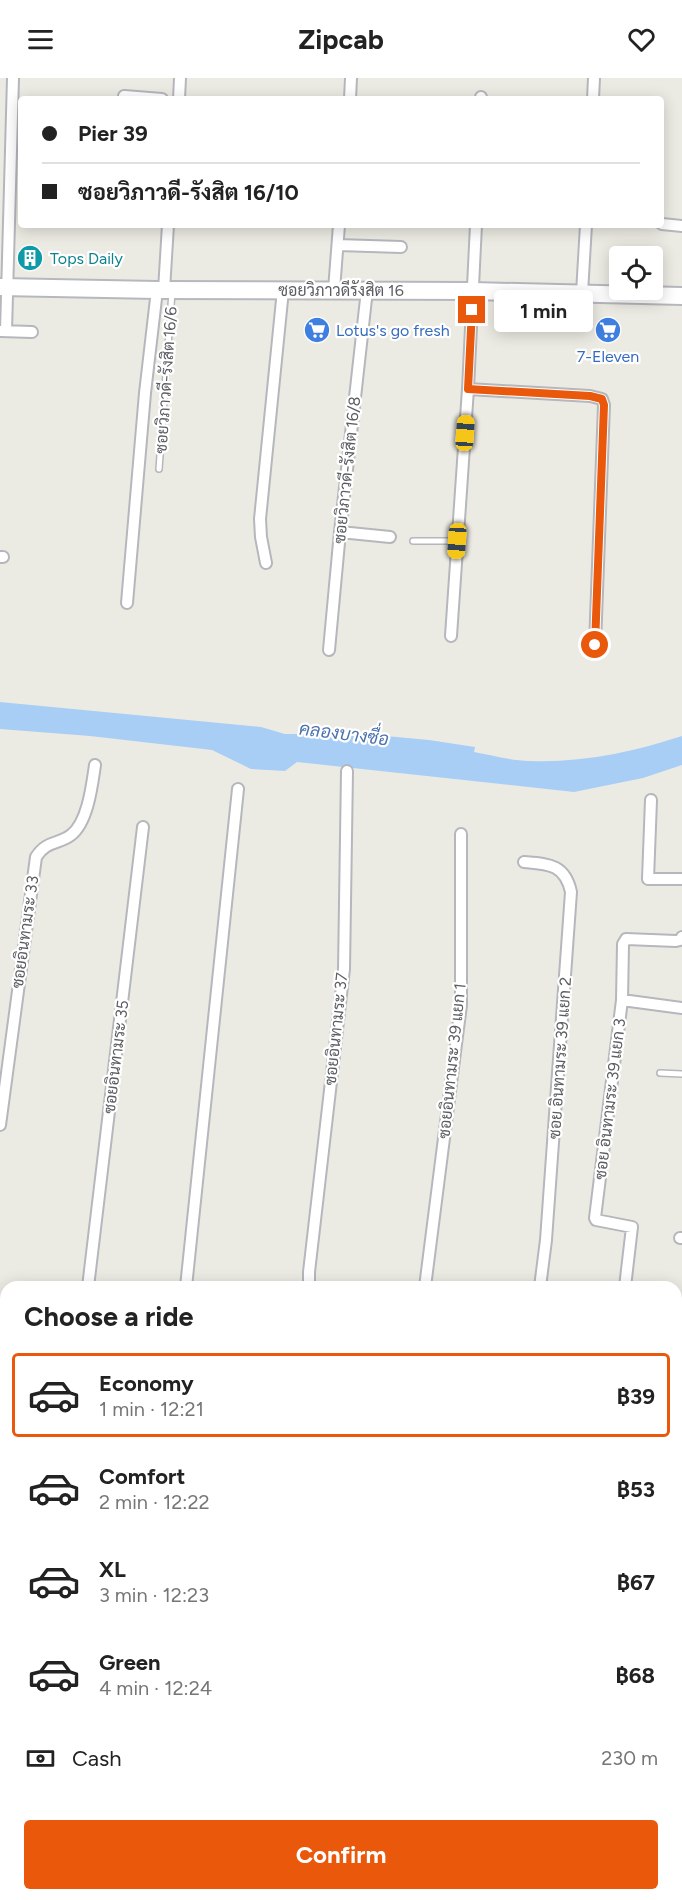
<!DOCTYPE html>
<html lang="en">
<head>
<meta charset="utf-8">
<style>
  :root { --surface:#fff; --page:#f2f2f2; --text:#222; --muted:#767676; --line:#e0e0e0; --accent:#ea580c }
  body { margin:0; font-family:Figtree,Sarabun,sans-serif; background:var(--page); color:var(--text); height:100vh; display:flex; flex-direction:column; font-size:22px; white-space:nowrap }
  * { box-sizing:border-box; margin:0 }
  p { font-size:20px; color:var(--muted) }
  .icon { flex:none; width:33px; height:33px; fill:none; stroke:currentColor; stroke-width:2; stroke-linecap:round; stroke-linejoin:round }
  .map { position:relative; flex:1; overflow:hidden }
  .side { position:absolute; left:0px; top:1203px; width:682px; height:620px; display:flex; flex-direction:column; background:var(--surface); border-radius:18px 18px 0 0; box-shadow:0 3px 15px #0003 }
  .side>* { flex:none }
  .hud { position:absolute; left:18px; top:18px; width:646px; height:132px; border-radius:6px; box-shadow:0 3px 15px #0003; display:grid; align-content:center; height:132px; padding:0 24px; background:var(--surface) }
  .controls { position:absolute; left:609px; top:168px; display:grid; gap:12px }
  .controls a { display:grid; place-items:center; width:54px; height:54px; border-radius:6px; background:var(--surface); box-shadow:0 3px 15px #0003; font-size:30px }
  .end { position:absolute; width:27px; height:27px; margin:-14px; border:8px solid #ea580c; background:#fff; box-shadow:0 0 0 3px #fff }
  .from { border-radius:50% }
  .bubble { position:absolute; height:42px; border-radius:6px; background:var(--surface); box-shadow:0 3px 15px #0003; font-size:20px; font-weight:700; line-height:42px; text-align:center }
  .car { position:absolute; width:18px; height:36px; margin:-18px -9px; border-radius:8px; box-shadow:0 0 4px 2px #0007; background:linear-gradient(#f5c518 24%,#345 0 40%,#f5c518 0 76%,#345 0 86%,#f5c518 0) }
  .hud b { display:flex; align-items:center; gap:21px; height:57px; font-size:22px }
  .hud b+b { border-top:2px solid var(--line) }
  .hud i { width:15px; height:15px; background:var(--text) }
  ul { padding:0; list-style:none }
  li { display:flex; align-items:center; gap:18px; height:84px; margin:0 12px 9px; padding:0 12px; border:3px solid transparent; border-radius:6px }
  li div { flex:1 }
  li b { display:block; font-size:22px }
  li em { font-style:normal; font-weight:700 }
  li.on { border-color:var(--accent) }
  li>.icon { width:54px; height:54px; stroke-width:1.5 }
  h2 { padding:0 24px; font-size:27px; line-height:72px }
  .pay { display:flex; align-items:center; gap:15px; height:66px; padding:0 24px; font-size:22px }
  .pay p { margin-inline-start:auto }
  .action { display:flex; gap:12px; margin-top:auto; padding:12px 24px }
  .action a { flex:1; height:69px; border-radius:6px; background:var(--accent); color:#fff; font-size:24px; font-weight:700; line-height:69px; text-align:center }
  header { display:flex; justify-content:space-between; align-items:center; height:78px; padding:0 24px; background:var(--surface); font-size:27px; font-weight:700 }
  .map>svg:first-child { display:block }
</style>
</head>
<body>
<header><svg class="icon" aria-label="menu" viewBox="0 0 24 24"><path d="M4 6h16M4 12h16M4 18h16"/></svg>Zipcab<svg class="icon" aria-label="heart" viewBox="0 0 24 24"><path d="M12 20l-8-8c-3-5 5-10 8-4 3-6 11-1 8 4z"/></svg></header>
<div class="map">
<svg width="682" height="1822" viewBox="0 0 682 1822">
  <rect width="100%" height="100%" fill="#ecebe3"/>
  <path fill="#faf5da" d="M 0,1703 L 6,1703 L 6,1816 L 676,1816 L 677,1760 L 682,1760 L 682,1822 L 0,1822 Z"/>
  <path fill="#a9cef6" d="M 0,624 L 261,649 L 285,656 L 364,656 L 429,662 L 475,669 L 474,674 C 492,677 512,683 530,683 C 581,685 633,674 682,658 L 682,687 L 643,700 L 574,714 L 297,684 L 285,693 L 251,691 L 212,672 L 90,658 L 0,651 Z"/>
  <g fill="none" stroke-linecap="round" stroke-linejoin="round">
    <g stroke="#b5b7bc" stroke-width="8">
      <path id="lane" d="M 159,391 L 172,214
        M 413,463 L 457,463
        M 660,995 L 682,996
        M 0,1709 L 6,1708
        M 0,1723 L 6,1721
        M 0,1803 L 6,1803"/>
    </g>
    <g stroke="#b5b7bc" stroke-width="14">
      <path id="street" d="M 124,18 L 162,21
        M 179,21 L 180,0
        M 350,21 L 351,0
        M 481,21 L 481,19
        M 593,21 L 594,0
        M 662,146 L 682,148
        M 338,167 L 401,169
        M 164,212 L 168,147
        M 334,212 L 339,147
        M 582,215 L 586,147
        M 0,253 L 32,254
        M 6,253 L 13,0
        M 468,311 L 590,318 L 602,321 L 604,327 L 595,567
        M 340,454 L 390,459
        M 0,479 L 3,479
        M 266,485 L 261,459 L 260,441 L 283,212
        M 127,525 L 145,315 L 157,212
        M 451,558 L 468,311 L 476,147
        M 329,572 L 340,454 L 367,212
        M 651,722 L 648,801 L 682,801
        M 524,784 C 548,786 565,786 571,814 L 546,1162 L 540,1209
        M 622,922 L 682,930
        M 0,1047 L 36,779 C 47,762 58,767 71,757 C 88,744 92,707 95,687
        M 680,1160 L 682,1160
        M 88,1209 L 143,749
        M 186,1209 L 238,711
        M 309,1209 L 309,1194 L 344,891 L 347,693
        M 425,1209 L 461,927 L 461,756
        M 625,1209 L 632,1149 L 596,1142 L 595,1140 L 622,922 L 623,866 L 626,861 L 676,863 L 680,862 L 682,859
        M 676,1518 L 682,1518
        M 0,1613 L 6,1613
        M 676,1678 L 682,1678
        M 243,1816 L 243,1822
        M 536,1816 L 537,1822
        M 576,1816 L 576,1822
        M 65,1822 L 65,1816"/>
    </g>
    <g stroke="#b6b8bd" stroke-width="20">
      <path id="secondary" d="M 0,209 L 157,212 L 473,213 L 682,218
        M 676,1807 L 682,1807
        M 372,1822 L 485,1816"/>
    </g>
    <use href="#lane" stroke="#fff" stroke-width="5"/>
    <use href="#street" stroke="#fff" stroke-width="10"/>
    <use href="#secondary" stroke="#fff" stroke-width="16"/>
  </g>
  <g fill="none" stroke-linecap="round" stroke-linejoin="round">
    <path stroke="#ea580c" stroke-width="8" d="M 472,232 L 468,311 L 590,318 L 602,321 L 604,327 L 595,567"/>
  </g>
  <defs>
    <g id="building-disc" transform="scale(1.35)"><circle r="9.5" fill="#0f9aa8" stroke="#fff"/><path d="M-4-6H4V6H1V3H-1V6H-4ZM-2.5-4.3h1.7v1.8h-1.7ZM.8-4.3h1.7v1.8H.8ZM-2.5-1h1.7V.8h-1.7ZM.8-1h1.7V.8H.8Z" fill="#fff"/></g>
    <g id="supermarket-disc" transform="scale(1.35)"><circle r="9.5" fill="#3f7fe0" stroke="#fff"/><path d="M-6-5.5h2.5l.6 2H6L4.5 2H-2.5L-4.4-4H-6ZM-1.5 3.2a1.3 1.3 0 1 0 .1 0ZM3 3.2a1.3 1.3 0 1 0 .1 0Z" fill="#fff"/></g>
  </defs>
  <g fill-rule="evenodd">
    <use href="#building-disc" x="30" y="180"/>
    <use href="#supermarket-disc" x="317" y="252"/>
    <use href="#supermarket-disc" x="608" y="252"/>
  </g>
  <g text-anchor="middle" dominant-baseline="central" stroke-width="4.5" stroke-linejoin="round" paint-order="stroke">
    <g font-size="16" fill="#0d838f" stroke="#fff" text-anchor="start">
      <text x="50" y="180">Tops Daily</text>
    </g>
    <g font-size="16" fill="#5b5d62" stroke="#fff">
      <text x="341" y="212">ซอยวิภาวดีรังสิต 16</text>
      <text transform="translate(166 302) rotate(-86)">ซอยวิภาวดี-รังสิต 16/6</text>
      <text transform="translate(347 392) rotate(-84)">ซอยวิภาวดี-รังสิต 16/8</text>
      <text transform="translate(25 854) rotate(-82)">ซอยอินทามระ 33</text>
      <text transform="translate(336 951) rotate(-84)">ซอยอินทามระ 37</text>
      <text transform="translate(116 979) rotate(-83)">ซอยอินทามระ 35</text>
      <text transform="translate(560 980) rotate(-86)">ซอย อินทามระ 39 แยก 2</text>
      <text transform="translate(452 983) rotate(-84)">ซอยอินทามระ 39 แยก 1</text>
      <text transform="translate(610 1021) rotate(-83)">ซอย อินทามระ 39 แยก 3</text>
    </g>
    <g font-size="16" fill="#366cbe" stroke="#fff" text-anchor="start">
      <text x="336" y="252">Lotus's go fresh</text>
      <text x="608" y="278" text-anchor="middle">7-Eleven</text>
    </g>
    <g font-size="18" font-style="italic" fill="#4c73ae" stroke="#fff">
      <text transform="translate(344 656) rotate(7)">คลองบางซื่อ</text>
    </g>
  </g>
</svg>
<div class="controls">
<a><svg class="icon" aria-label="locate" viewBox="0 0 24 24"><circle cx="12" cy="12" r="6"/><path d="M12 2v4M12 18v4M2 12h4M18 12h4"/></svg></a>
</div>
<i class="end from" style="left:595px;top:567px"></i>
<i class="end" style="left:472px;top:232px"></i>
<div class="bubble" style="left:494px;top:212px;width:99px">1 min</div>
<i class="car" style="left:465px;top:355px;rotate:4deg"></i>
<i class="car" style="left:457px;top:463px;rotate:184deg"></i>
<div class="hud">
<b><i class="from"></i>Pier 39</b>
<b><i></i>ซอยวิภาวดี-รังสิต 16/10</b>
</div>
<section class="side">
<h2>Choose a ride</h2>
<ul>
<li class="on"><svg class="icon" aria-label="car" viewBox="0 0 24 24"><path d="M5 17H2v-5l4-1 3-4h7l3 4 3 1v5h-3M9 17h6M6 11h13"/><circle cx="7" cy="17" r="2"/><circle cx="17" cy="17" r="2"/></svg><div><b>Economy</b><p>1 min · 12:21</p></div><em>฿39</em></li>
<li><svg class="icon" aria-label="car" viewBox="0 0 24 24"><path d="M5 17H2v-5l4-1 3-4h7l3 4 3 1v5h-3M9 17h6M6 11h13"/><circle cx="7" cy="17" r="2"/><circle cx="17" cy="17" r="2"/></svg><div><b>Comfort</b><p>2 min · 12:22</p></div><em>฿53</em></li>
<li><svg class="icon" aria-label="car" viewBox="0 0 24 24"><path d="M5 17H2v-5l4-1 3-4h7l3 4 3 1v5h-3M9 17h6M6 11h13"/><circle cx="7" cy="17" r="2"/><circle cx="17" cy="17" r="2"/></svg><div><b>XL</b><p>3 min · 12:23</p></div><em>฿67</em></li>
<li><svg class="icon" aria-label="car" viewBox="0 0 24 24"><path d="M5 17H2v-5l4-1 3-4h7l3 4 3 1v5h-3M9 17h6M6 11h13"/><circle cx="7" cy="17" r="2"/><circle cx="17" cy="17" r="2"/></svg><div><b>Green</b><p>4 min · 12:24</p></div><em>฿68</em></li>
</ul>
<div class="pay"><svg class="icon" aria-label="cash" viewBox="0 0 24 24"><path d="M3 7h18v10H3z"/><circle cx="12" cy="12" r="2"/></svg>Cash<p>230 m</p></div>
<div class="action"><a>Confirm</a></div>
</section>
</div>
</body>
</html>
